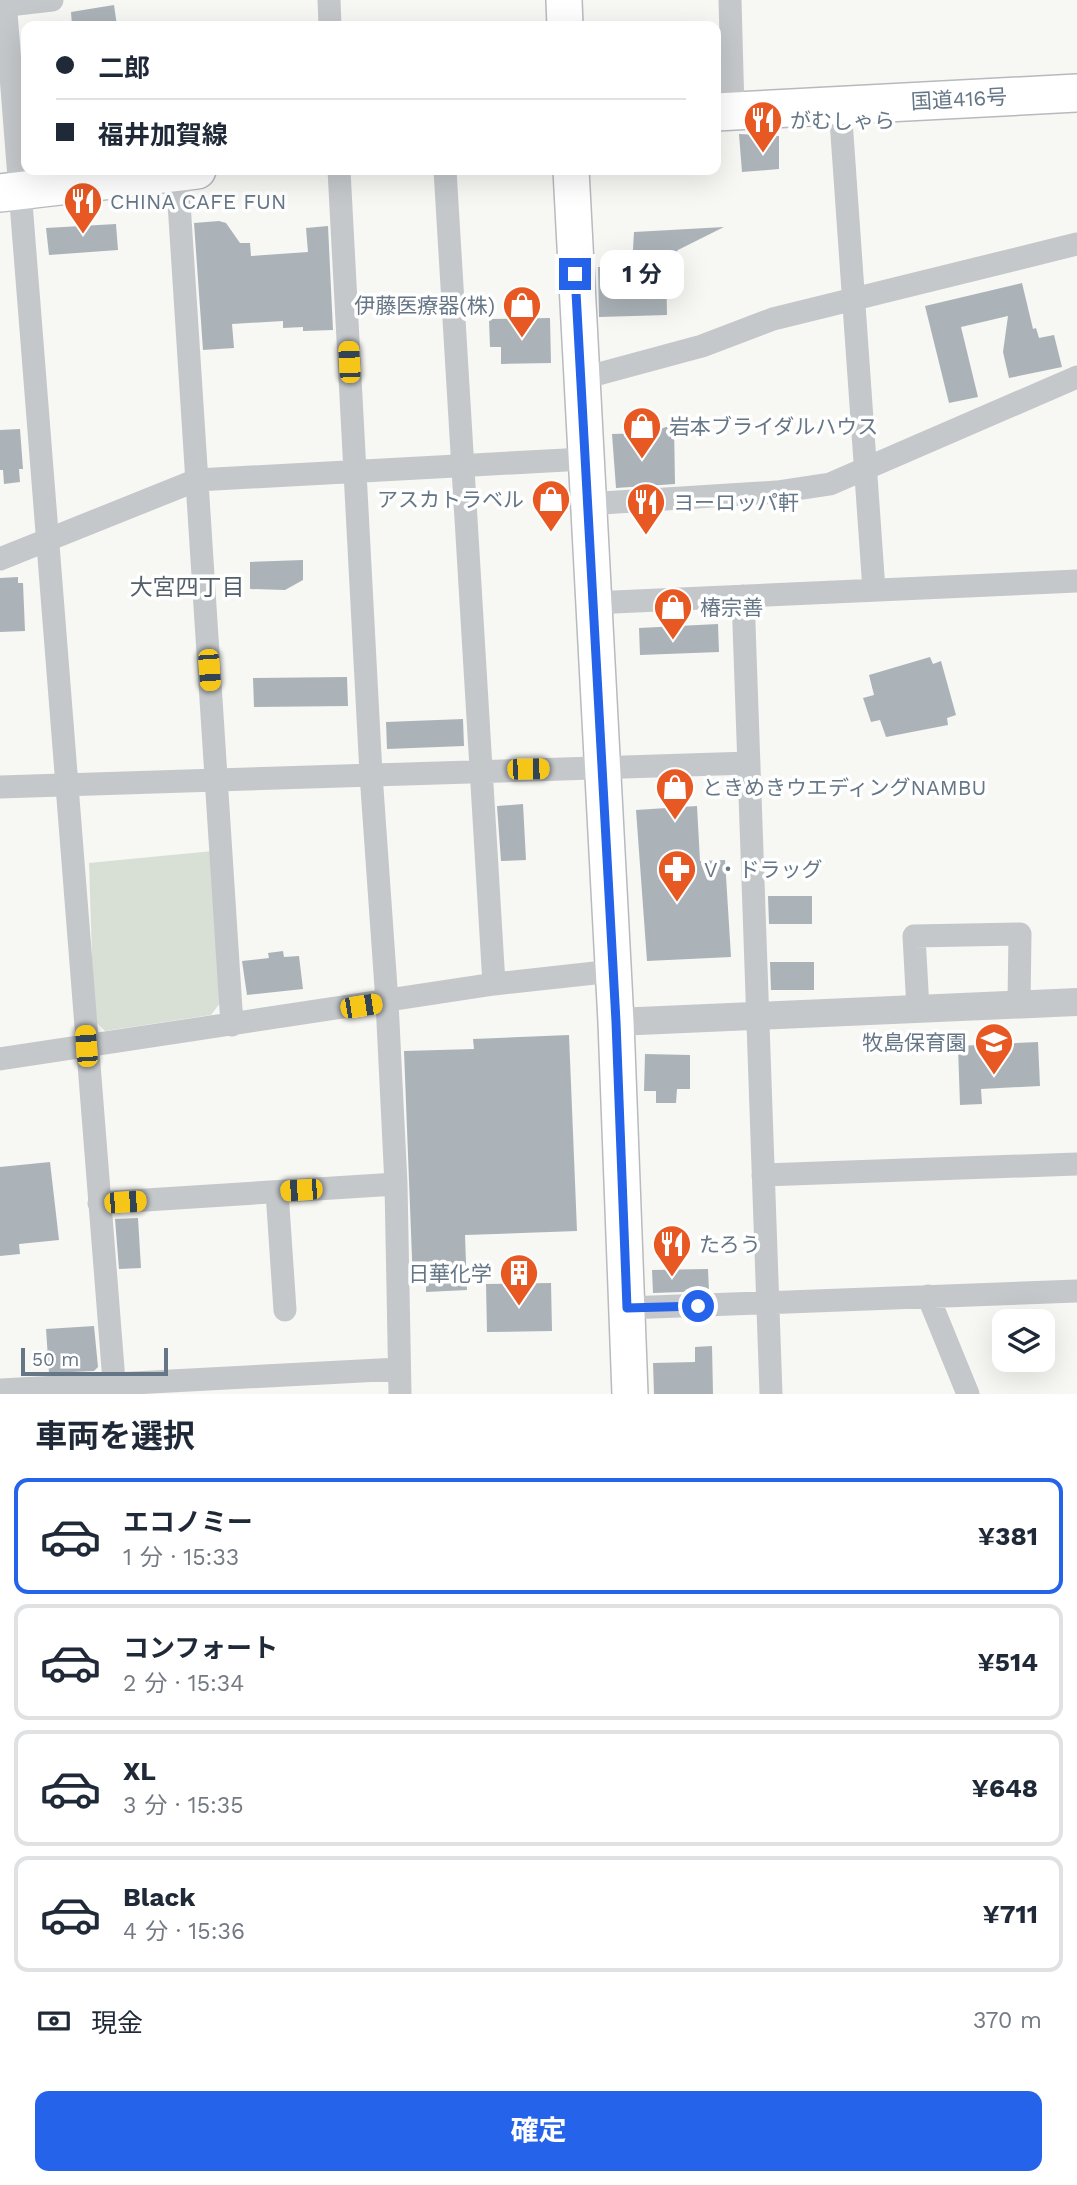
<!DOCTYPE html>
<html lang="ja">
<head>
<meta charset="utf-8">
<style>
  :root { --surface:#fff; --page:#f6f6f7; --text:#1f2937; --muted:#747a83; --line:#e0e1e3; --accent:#2563eb }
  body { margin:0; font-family:"Work Sans","Noto Sans JP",sans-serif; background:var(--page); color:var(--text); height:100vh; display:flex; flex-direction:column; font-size:26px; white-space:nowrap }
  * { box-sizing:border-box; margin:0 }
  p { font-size:23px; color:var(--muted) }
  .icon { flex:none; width:38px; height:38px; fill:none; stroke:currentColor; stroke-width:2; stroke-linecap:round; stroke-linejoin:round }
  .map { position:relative; height:1394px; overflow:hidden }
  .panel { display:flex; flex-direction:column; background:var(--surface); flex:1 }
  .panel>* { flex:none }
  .banner { position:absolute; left:21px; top:21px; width:700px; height:154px; border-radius:14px; box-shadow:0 7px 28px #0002; display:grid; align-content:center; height:154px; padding:0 35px; background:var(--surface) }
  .controls { position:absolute; left:992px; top:1309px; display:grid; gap:14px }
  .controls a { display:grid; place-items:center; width:63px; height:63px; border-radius:14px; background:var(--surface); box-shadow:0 7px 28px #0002; font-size:35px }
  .scale { position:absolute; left:21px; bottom:18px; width:147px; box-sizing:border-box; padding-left:7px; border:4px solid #657686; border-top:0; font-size:19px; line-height:24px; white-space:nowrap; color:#657686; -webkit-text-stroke:5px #fff; paint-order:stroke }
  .end { position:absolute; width:32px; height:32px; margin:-16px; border:9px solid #2563eb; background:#fff; box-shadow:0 0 0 4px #fff }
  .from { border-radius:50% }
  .bubble { position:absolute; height:49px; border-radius:14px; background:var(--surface); box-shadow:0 7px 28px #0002; font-size:23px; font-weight:700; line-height:49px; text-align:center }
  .car { position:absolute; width:21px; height:42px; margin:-21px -10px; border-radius:9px; box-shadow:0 0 5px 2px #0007; background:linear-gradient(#f5c518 24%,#345 0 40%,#f5c518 0 76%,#345 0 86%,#f5c518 0) }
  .banner b { display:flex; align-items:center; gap:24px; height:66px; font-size:26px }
  .banner b+b { border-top:2px solid var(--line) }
  .banner i { width:18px; height:18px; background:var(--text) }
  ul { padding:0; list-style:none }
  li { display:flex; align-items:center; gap:21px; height:116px; margin:0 14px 10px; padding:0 21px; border:4px solid var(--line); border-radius:14px }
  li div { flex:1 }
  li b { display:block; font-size:26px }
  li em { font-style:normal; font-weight:700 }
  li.current { border-color:var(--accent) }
  li>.icon { width:63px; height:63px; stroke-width:1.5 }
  h2 { padding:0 35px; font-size:32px; line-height:84px }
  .pay { display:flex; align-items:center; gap:18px; height:77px; padding:0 35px; font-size:26px }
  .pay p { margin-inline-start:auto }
  .primary-button { display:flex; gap:14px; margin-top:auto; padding:14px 35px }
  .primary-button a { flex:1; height:80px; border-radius:14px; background:var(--accent); color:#fff; font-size:28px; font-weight:700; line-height:80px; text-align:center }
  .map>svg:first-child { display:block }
</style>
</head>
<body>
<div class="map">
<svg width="1077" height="1394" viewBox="0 0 1077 1394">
  <rect width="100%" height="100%" fill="#f7f7f4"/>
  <path fill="#d8dfd5" d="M 213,851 L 223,999 L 211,1015 L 105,1031 L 94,1020 L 89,863 Z"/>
  <path fill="#abb3b9" d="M 114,5 L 117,26 L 72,26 L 71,12 Z
    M 739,134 L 779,136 L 779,169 L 742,172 Z
    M 219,221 L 226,223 L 240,243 L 250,243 L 251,256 L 308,252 L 306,228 L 328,226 L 333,330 L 303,331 L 303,327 L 283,328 L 283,321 L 232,324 L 234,348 L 203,350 L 194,223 Z
    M 116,224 L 118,250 L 49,255 L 46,228 Z
    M 724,227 L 678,250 L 666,262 L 667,315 L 599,317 L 598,267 L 632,267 L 634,232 Z
    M 1022,283 L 1033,329 L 1036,328 L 1039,338 L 1054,335 L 1062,367 L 1009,378 L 1003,352 L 1008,316 L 961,327 L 978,397 L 949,403 L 925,306 Z
    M 550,318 L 551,363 L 501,364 L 501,347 L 490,347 L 489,319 Z
    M 674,424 L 675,484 L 616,488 L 612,434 L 650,433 Z
    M 20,429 L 23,469 L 19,469 L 20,482 L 4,484 L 3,470 L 0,470 L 0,430 Z
    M 303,560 L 303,580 L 285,590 L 250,589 L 250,562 Z
    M 18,577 L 18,583 L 23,583 L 25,631 L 0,632 L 0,578 Z
    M 718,624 L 719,652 L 640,655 L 639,628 Z
    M 930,657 L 933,664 L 941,661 L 956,715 L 947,718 L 948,725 L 886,737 L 880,720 L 871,722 L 863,698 L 874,695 L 869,675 Z
    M 347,677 L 348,706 L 254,707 L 253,678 Z
    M 463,719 L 464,746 L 387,749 L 386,722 Z
    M 523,804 L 526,860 L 501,861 L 497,806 Z
    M 697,806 L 700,861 L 725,860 L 731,957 L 647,961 L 636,810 Z
    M 768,896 L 812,896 L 812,924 L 769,924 Z
    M 283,951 L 284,957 L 299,956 L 303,989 L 247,995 L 242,961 L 269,958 L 268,953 Z
    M 770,962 L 814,962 L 814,990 L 771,990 Z
    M 569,1035 L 577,1231 L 465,1235 L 467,1290 L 426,1292 L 426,1284 L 413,1284 L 404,1051 L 474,1049 L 473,1039 Z
    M 1038,1042 L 1040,1086 L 981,1089 L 982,1104 L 960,1105 L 958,1046 Z
    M 645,1054 L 690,1055 L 690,1089 L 677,1089 L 676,1103 L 656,1103 L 656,1091 L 644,1091 Z
    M 50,1162 L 59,1240 L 19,1244 L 20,1254 L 0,1256 L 0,1167 Z
    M 138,1218 L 141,1268 L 119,1269 L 115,1219 Z
    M 708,1269 L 709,1291 L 653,1293 L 652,1270 Z
    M 551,1283 L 552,1331 L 487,1332 L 486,1284 Z
    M 94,1326 L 98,1367 L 94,1371 L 49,1373 L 46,1329 Z
    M 712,1346 L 713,1394 L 654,1394 L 653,1363 L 695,1362 L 695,1347 Z"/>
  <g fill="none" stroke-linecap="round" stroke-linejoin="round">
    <g stroke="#b7bbbf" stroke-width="38">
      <path id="primary" d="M 564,0 L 565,26
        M 571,170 L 616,1022 L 630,1394"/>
    </g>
    <g stroke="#b7babd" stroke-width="40">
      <path id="trunk" d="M 716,112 L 1077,93
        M 0,193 L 197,170"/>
    </g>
    <path stroke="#c4c8cb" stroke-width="23" d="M 5,0 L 115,1394
      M 329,0 L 330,26
      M 730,0 L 733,110
      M 0,6 L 52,0
      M 840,106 L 874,590
      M 339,170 L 371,774 L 387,1002 L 396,1184 L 400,1394
      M 445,170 L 494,984
      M 177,172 L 232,1025
      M 580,379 L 702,346 L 773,319 L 1077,244
      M 586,504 L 777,492 L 830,484 L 1077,377
      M 0,559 L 197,480 L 584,459
      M 743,596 L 771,1394
      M 592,603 L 1077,581
      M 0,787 L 749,763
      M 918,1009 L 914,936 L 1020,934 L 1019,1004
      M 0,1059 L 494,984 L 613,971
      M 763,1175 L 1077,1164
      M 277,1192 L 285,1310
      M 99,1203 L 396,1184
      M 928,1296 L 968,1394
      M 627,1308 L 1077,1291
      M 0,1390 L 399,1369"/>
    <path stroke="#c4c8cb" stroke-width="28" d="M 616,1022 L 1077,1002"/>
    <use href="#primary" stroke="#fff" stroke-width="35"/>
    <use href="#trunk" stroke="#fff" stroke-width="37"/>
  </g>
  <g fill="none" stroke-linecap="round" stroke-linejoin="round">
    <path stroke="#2563eb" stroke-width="9" d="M 575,274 L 616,1022 L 627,1308 L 698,1306"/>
  </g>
  <defs>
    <g id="restaurant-pin" transform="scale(2.0125)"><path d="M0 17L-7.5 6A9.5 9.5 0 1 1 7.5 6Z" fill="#e75823" stroke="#fff"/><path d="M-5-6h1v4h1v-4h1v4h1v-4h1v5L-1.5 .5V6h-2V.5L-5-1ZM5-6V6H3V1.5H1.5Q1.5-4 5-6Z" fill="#fff"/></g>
    <g id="shop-pin" transform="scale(2.0125)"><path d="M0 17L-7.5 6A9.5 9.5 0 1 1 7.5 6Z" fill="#e75823" stroke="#fff"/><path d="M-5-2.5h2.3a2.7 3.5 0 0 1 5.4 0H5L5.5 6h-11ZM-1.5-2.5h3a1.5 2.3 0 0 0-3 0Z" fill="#fff"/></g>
    <g id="pharmacy-pin" transform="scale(2.0125)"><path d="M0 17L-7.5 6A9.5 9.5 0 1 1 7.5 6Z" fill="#e75823" stroke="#fff"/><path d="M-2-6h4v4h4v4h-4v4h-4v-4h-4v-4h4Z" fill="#fff"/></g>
    <g id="school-pin" transform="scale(2.0125)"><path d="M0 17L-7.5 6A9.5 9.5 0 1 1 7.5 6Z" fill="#e75823" stroke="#fff"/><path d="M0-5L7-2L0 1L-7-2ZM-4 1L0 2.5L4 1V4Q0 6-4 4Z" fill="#fff"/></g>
    <g id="building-pin" transform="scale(2.0125)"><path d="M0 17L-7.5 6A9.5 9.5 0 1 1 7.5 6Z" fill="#e75823" stroke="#fff"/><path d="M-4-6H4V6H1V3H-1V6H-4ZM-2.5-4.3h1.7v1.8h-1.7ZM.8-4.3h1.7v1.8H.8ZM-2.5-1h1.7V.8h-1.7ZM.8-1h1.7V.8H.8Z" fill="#fff"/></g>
  </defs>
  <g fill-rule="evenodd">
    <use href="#restaurant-pin" x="763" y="120"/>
    <use href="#restaurant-pin" x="83" y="201"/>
    <use href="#shop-pin" x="522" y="305"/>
    <use href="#shop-pin" x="642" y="426"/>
    <use href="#shop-pin" x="551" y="499"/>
    <use href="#restaurant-pin" x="646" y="502"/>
    <use href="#shop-pin" x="673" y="607"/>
    <use href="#shop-pin" x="675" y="787"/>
    <use href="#pharmacy-pin" x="677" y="869"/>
    <use href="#school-pin" x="994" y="1042"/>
    <use href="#restaurant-pin" x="672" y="1244"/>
    <use href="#building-pin" x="519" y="1273"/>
  </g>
  <g text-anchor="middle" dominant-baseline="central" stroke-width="7" stroke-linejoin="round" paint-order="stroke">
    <g font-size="21" fill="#657686" stroke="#fff">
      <text transform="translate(959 99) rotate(-3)">国道416号</text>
    </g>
    <g font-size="21" fill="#657686" stroke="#fff" text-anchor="start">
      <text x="790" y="120">がむしゃら</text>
      <text x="110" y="201">CHINA CAFE FUN</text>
      <text x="495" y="305" text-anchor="end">伊藤医療器(株)</text>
      <text x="669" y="426">岩本ブライダルハウス</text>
      <text x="524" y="499" text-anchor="end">アスカトラベル</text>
      <text x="673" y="502">ヨーロッパ軒</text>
      <text x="700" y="607">椿宗善</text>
      <text x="702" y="787">ときめきウエディングNAMBU</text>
      <text x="704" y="869">V・ドラッグ</text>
      <text x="967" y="1042" text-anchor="end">牧島保育園</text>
      <text x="699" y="1244">たろう</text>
      <text x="492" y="1273" text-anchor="end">日華化学</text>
    </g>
    <g font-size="23" fill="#535f6a" stroke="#fff">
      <text x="187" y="587">大宮四丁目</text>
    </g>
  </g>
</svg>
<div class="controls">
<a><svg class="icon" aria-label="layers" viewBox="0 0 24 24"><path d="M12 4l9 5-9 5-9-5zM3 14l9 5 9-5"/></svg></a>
</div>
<div class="scale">50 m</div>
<i class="end from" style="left:698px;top:1306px"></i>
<i class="end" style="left:575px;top:274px"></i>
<div class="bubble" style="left:600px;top:250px;width:84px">1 分</div>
<i class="car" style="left:349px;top:362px;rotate:357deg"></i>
<i class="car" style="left:209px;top:670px;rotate:176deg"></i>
<i class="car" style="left:528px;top:769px;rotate:89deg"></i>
<i class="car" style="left:361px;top:1006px;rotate:81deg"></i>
<i class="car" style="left:86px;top:1046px;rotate:356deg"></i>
<i class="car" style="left:301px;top:1190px;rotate:266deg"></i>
<i class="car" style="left:125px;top:1202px;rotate:86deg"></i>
<div class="banner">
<b><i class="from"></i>二郎</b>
<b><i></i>福井加賀線</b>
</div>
</div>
<section class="panel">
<h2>車両を選択</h2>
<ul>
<li class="current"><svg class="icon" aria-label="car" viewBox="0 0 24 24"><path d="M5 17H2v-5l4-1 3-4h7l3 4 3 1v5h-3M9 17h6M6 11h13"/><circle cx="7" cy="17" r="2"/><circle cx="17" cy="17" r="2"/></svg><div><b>エコノミー</b><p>1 分 · 15:33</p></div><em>¥381</em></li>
<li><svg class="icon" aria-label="car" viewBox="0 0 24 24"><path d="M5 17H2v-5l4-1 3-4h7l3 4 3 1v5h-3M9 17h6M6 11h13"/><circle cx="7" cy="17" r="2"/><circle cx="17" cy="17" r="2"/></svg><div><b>コンフォート</b><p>2 分 · 15:34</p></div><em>¥514</em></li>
<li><svg class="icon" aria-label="car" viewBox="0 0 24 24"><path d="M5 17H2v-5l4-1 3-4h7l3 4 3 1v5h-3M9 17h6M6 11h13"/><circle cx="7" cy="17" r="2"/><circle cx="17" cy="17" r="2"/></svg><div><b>XL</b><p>3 分 · 15:35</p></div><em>¥648</em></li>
<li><svg class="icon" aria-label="car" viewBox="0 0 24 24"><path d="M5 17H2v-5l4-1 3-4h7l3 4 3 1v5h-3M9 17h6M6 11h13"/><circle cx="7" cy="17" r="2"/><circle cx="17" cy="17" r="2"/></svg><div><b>Black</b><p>4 分 · 15:36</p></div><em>¥711</em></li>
</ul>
<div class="pay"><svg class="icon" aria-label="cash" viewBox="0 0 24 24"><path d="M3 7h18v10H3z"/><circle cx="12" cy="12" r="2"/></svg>現金<p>370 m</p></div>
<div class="primary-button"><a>確定</a></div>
</section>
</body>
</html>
